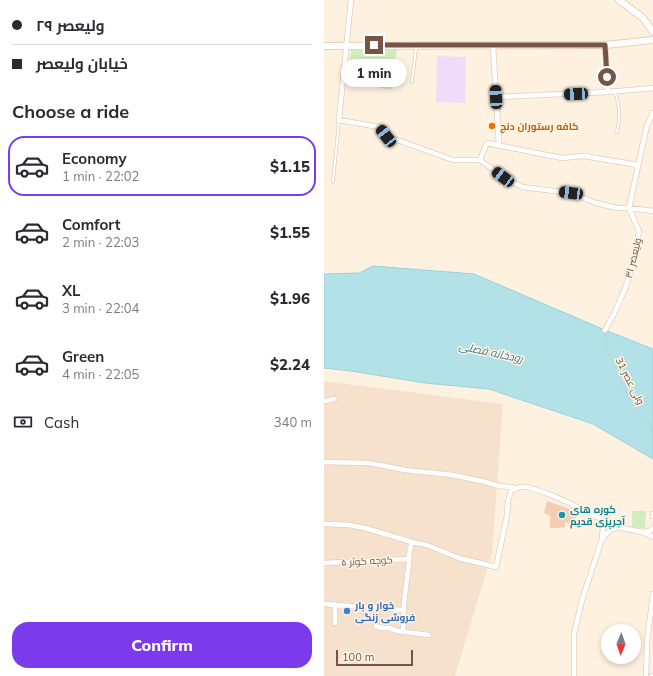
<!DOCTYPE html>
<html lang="en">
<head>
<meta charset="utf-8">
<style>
  :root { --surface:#fff; --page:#f7f7f7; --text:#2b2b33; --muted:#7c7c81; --line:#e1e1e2; --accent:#7c3aed }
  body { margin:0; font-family:Mulish,Cairo,sans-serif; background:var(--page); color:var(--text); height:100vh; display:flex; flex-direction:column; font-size:15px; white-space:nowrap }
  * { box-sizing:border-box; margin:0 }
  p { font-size:13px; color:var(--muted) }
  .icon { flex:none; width:22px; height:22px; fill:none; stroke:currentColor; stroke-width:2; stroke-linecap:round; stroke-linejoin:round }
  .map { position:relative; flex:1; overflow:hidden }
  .sheet { display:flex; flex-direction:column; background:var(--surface); width:324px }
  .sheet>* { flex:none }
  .banner { display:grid; align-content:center; height:88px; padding:0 12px; background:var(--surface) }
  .needle { width:26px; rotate:182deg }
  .fabs { position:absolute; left:277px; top:624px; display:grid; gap:8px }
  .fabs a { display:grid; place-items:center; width:40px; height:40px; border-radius:50%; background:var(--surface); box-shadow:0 2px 6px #0003; font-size:20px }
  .scale { position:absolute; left:12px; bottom:10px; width:77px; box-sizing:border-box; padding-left:4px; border:2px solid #765545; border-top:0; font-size:11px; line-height:14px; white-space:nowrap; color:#765545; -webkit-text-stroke:3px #fff5e6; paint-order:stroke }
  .end { position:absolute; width:18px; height:18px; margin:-9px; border:5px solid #765545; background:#fff; box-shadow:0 0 0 2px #fff }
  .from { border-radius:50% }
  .bubble { position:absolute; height:28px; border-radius:14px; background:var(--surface); box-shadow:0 2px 6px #0003; font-size:13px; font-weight:800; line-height:28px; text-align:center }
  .car { position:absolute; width:12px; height:24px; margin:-12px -6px; border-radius:5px; box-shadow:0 0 3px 1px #0007; background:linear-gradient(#222 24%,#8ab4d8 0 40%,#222 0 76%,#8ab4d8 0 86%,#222 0) }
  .banner b { display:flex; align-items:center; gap:14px; height:38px; font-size:15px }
  .banner b+b { border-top:1px solid var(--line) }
  .banner i { width:10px; height:10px; background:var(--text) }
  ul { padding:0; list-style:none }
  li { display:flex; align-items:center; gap:12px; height:60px; margin:0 8px 6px; padding:0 4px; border:2px solid transparent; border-radius:16px }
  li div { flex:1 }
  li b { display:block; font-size:15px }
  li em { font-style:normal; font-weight:800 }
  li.active { border-color:var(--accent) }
  li>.icon { width:36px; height:36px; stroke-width:1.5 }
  h2 { padding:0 12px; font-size:18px; line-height:48px }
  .pay { display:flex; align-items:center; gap:10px; height:44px; padding:0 12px; font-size:15px }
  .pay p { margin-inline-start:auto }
  .button { display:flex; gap:8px; margin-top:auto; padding:8px 12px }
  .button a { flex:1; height:46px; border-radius:16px; background:var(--accent); color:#fff; font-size:16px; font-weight:800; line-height:46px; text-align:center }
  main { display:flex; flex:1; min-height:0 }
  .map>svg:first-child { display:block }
</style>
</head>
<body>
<main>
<section class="sheet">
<div class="banner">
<b><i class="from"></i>ولیعصر ۲۹</b>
<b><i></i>خیابان ولیعصر</b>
</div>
<h2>Choose a ride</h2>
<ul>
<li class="active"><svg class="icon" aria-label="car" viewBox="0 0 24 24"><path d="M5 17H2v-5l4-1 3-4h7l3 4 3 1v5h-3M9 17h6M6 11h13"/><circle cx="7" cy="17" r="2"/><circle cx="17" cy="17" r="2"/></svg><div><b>Economy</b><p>1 min · 22:02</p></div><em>$1.15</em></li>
<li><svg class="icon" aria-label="car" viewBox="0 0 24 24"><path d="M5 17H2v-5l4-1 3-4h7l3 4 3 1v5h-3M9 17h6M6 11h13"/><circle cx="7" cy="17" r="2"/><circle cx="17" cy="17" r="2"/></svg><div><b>Comfort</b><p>2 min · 22:03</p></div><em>$1.55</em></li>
<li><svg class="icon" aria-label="car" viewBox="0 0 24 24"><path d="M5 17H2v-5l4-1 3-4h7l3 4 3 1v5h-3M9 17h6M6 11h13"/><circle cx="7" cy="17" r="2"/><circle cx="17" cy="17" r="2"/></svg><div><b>XL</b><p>3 min · 22:04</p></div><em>$1.96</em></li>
<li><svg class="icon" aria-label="car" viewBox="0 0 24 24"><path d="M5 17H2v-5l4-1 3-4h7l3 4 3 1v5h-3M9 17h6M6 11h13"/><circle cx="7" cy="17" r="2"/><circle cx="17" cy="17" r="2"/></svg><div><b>Green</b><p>4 min · 22:05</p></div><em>$2.24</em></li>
</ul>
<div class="pay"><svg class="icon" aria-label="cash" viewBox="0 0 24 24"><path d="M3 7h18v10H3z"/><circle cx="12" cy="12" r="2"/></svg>Cash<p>340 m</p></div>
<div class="button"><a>Confirm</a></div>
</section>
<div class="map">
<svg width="329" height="676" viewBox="0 0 329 676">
  <rect width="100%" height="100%" fill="#fef1df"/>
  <path fill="#f6e2cc" d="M 0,381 L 179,404 L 168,553 L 131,676 L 0,676 Z"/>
  <path fill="#eedcfa" d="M 113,56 L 142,57 L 141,103 L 112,102 Z"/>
  <path fill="#d1ecbd" d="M 73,49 L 67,90 L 23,81 L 27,50 Z
    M 308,511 L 322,511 L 321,528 L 308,527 Z"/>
  <path fill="#b2e2e8" stroke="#98d2db" d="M 49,266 L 150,274 L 281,330 L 329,349 L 329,459 L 269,424 L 165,389 L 101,383 L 27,371 L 0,368 L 0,274 L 35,273 Z"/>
  <path fill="#f5cdb4" d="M 223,501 L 252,511 L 252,517 L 246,524 L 241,522 L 241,527 L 234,528 L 226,528 L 226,516 L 220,513 Z"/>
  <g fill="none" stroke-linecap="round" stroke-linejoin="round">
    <g stroke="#e4cebd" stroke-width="3.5">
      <path id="lane" d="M 88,82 L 92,48
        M 291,92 C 296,107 296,117 293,132
        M 9,182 L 15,121"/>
    </g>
    <g stroke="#e4cebd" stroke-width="6">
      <path id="street" d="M 27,0 L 15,120 L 55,127 L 62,136 L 129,160 L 156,160 L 163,143 L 238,158 L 260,156 L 314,165
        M 169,45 L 175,145
        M 281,45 L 284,92
        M 173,97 L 284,92 L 329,88
        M 156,160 L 179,177 L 198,187 L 247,193 L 272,203 L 293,208 L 305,208 L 329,211
        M 281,330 L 291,312 L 302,286 L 310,259 L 315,231 L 305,208 L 323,125 L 329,113
        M 0,401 L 10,399
        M 0,462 L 45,463 L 81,470 L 129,475 L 157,481 L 176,486 L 192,488
        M 329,514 L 329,516
        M 276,519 L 279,528 L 278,537
        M 0,524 L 25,525 L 41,528 L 88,542 L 85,554 L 85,563 L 80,602 L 79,631
        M 318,532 L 329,537
        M 88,542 L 103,545 L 135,558 L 172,567 L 183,516 L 184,501 L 187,491 L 196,487 L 203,487 L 222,493 L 239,500 L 293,527 L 318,532 L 326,531 L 329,528
        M 0,563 L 85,559
        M 0,604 L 79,610
        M 53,608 L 52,626 L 58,628 L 65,628 L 74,631 L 105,635
        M 11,623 L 11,604
        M 250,676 L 250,634 L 258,600 L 277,542 C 282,533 284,531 293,527
        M 322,676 L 323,642 L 329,594
        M 328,676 L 329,676"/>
    </g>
    <g stroke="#eacfba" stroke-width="8">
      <path id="secondary" d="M 295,0 L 319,18 L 329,32
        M 0,46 L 281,45 L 329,40"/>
    </g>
    <path stroke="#dab098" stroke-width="1" stroke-dasharray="1 3" stroke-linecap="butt" d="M 281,335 L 283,351 L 294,377 L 309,405 L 316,415 L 324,423 L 329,434"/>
    <use href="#lane" stroke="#fff" stroke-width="2"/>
    <use href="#street" stroke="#fff" stroke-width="4.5"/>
    <use href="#secondary" stroke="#fff" stroke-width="6"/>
  </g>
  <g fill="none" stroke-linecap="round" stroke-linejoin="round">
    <path stroke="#765545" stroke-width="5" d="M 50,45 L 281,45 L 283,77"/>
  </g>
  <circle fill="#e8710a" stroke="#fff5e6" stroke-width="1.5" cx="168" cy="126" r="4"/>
  <circle fill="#0f9aa8" stroke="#fff5e6" stroke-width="1.5" cx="238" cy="515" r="4"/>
  <circle fill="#3f7fe0" stroke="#fff5e6" stroke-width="1.5" cx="23" cy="611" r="4"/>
  <g text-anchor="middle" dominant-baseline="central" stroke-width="3" stroke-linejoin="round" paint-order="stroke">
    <g font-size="10" font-weight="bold" fill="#c56008" stroke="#fff5e6" text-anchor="start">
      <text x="176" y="126">کافه رستوران دنج</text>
    </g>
    <g font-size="10" fill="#765545" stroke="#fff5e6">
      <text transform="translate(309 258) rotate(-76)">ولیعصر ۳۱</text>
      <text transform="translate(306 381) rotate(63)">ولی عصر 31</text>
      <text transform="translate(43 561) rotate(-3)">کوچه کوثر ۵</text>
    </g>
    <g font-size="10" font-weight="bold" fill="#0d838f" stroke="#fff5e6" text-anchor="start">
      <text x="246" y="509">کوره های<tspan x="246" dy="12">آجرپزی قدیم</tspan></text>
    </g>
    <g font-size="10" font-weight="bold" fill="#366cbe" stroke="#fff5e6" text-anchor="start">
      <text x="31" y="605">خوار و بار<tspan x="31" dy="12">فروشی زنگی</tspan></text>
    </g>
    <g font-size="11" font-style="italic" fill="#3b7984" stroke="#fff5e6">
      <text transform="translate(167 352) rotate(12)">رودخانه فصلی</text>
    </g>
  </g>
</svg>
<div class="fabs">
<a><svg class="needle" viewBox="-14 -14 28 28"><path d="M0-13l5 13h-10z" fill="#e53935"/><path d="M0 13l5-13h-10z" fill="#7c7c81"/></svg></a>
</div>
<div class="scale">100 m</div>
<i class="end from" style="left:283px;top:77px"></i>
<i class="end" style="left:50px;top:45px"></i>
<div class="bubble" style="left:17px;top:59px;width:66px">1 min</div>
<i class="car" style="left:252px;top:94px;rotate:267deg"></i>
<i class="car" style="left:172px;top:97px;rotate:357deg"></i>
<i class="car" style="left:62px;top:136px;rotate:322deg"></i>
<i class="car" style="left:179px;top:177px;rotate:307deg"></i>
<i class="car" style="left:247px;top:193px;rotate:277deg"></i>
</div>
</main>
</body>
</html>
